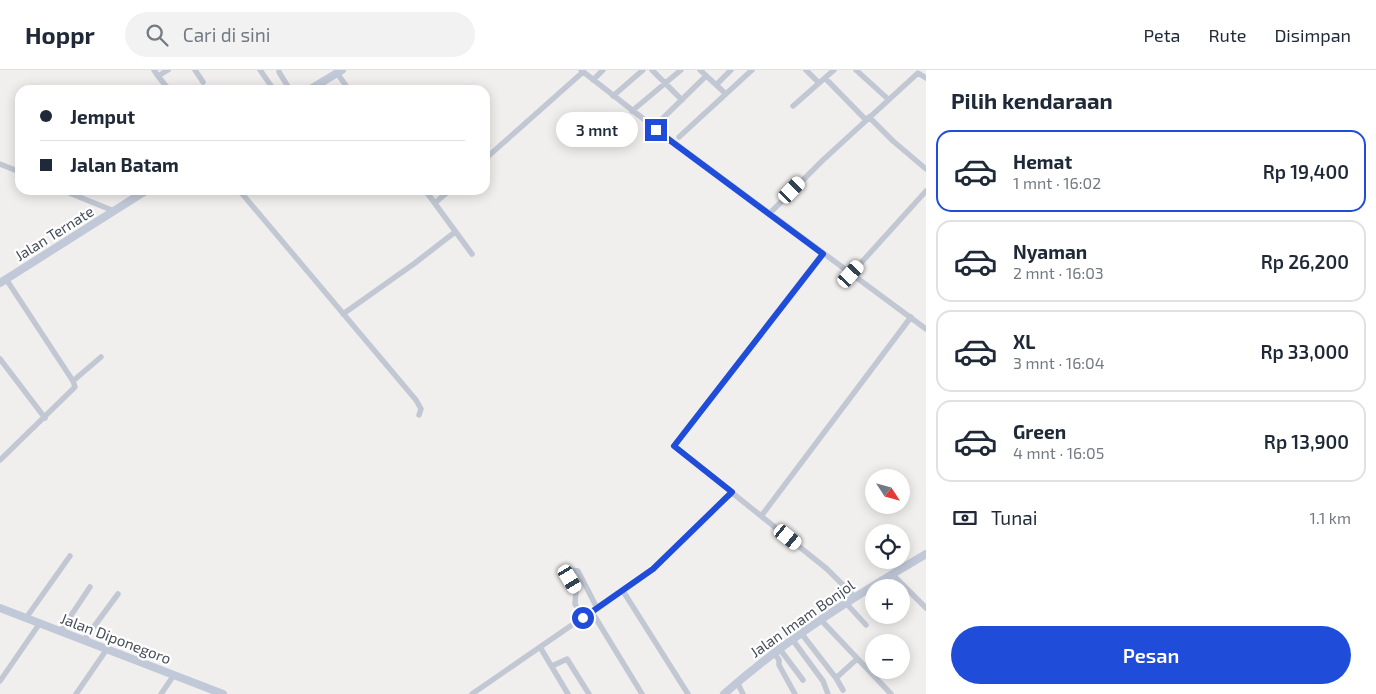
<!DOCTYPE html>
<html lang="id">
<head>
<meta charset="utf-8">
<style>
  :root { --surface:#fff; --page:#f2f2f3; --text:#1f2937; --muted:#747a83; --line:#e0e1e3; --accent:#1f4dda }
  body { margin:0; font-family:"Exo 2",sans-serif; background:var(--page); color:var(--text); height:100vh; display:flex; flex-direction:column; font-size:19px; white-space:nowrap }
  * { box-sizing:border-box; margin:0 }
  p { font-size:16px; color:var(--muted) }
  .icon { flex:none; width:28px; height:28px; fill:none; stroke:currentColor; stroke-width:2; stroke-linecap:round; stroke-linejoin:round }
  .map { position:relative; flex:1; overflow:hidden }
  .details { display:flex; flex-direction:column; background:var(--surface); width:450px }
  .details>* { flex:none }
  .top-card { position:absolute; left:15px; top:15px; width:475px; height:110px; border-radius:15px; box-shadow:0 2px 12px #0003; display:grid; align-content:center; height:110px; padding:0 25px; background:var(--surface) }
  .needle { width:32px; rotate:126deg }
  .buttons { position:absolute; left:865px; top:399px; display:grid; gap:10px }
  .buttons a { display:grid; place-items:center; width:45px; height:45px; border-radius:50%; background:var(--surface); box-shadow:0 2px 12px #0003; font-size:25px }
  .end { position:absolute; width:22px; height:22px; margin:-11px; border:6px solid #1f4dda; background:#fff; box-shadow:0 0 0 2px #fff }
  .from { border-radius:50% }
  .bubble { position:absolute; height:35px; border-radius:18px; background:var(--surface); box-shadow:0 2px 12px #0003; font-size:16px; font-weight:600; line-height:35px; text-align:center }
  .car { position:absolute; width:15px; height:30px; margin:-15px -8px; border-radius:6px; box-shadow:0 0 4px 1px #0007; background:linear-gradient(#fff 24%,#345 0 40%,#fff 0 76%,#345 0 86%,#fff 0) }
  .top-card b { display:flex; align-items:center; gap:18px; height:48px; font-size:19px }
  .top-card b+b { border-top:1px solid var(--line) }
  .top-card i { width:12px; height:12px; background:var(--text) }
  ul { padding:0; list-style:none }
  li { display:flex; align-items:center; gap:15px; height:82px; margin:0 10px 8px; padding:0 15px; border:2px solid var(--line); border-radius:15px }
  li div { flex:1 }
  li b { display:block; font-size:19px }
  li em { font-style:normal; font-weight:600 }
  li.active { border-color:var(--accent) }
  li>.icon { width:45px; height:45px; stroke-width:1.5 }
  h2 { padding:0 25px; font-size:22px; line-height:60px }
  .pay { display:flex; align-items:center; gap:12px; height:55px; padding:0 25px; font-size:19px }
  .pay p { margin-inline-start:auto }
  .primary-button { display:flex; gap:10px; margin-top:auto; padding:10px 25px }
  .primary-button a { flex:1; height:58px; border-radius:30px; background:var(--accent); color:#fff; font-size:20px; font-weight:600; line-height:58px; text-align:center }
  header { display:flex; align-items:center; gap:30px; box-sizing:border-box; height:70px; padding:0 25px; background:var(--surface); border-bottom:1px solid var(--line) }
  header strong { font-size:24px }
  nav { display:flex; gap:28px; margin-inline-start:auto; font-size:18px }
  .search { width:350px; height:45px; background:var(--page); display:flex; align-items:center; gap:12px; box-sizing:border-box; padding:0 18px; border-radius:28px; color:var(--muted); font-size:19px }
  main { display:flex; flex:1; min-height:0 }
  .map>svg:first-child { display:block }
</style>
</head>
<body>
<header>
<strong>Hoppr</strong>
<div class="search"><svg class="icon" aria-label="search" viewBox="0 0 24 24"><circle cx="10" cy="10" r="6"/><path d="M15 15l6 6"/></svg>Cari di sini</div>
<nav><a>Peta</a><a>Rute</a><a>Disimpan</a></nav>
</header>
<main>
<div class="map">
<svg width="926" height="624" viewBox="0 0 926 624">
  <rect width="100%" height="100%" fill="#f1efee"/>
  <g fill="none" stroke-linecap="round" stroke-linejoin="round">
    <path stroke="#c2c8d3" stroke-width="5.5" d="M 154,0 L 158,6 L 168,0
      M 195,0 L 203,12
      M 260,0 L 274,20
      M 581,0 L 673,72 L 926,259
      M 652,0 L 682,30
      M 700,0 L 726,24
      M 806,0 L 819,13
      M 856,0 L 888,29
      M 279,2 L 290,20
      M 337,3 L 349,20
      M 158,6 L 169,20
      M 825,8 L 866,50
      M 593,10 L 603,0
      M 716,15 L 731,0
      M 613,26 L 643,0
      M 793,36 L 834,0
      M 632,41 L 681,0
      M 869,47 L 893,71 L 926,99
      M 659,52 L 706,6
      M 679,67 L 752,0
      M 485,89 L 583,2
      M 0,94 L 20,102
      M 62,120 L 114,141
      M 239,120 L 416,330 L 421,339 L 419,345
      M 425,120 L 472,184
      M 435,133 L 450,120
      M 769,144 L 823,90 L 918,3 L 926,8
      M 823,183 L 674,376 L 827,499 L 854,526
      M 851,204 L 926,121
      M 343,244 L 415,193 L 455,162
      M 0,289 L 45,348
      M 73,311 L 101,287
      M 0,390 L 75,317 L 73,311 L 6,209
      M 762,445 L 911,247
      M 892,504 L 926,538
      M 623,521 L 688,624
      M 845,532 L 866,555
      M 592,542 L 642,624
      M 26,548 L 70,486
      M 583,548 L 575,534 L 576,521 L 568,505 L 570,500 L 578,501 L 597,538
      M 820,549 L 891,624
      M 60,562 L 90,517
      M 801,563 L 836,608
      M 792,569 L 823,611 L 828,624
      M 84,570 L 118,524
      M 540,577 L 568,624
      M 779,578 L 803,610
      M 774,582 L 779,590 L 779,595 L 795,624
      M 552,596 L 567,589 L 589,624
      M 0,611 L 40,553
      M 737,612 L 743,624
      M 843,620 L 836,608 L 857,589
      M 76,624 L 107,579
      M 161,624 L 174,605
      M 472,624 L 653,499 L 732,422"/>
    <path stroke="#c1c8d7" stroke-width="8" d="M 309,20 L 342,0
      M 0,213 L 147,120
      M 0,538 L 223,624
      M 724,624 C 786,569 855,526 926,484"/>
  </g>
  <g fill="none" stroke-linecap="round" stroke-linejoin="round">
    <path stroke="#1f4dda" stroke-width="6" d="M 583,548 L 653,499 L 732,422 L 674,376 L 823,184 L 656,60"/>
  </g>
  <g text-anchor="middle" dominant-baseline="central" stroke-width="4.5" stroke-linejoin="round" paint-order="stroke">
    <g font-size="15" fill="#474e5b" stroke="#fff">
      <text transform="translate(54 163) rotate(-32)">Jalan Ternate</text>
      <text transform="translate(802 548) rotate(-35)">Jalan Imam Bonjol</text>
      <text transform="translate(116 568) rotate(21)">Jalan Diponegoro</text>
    </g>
  </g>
</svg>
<div class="buttons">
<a><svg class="needle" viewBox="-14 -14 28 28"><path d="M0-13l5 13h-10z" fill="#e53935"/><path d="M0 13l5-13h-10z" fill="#747a83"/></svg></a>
<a><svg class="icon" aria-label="locate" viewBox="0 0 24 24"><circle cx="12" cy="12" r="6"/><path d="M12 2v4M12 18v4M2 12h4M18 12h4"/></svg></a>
<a>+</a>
<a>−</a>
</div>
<i class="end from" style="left:583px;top:548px"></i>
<i class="end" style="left:656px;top:60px"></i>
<div class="bubble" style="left:556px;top:42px;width:82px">3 mnt</div>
<i class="car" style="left:792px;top:120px;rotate:44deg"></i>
<i class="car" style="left:851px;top:204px;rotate:42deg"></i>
<i class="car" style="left:788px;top:467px;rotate:129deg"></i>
<i class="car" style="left:570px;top:509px;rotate:149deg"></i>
<div class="top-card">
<b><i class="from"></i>Jemput</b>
<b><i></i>Jalan Batam</b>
</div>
</div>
<section class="details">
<h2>Pilih kendaraan</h2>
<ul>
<li class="active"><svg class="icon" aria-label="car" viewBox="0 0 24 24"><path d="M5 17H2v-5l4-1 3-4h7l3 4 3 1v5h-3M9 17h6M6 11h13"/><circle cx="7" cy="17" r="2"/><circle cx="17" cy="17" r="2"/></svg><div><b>Hemat</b><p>1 mnt · 16:02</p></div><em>Rp 19,400</em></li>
<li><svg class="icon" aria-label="car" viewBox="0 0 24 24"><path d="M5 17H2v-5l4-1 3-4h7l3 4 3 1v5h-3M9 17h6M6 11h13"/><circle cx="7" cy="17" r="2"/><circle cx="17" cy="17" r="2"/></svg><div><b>Nyaman</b><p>2 mnt · 16:03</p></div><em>Rp 26,200</em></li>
<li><svg class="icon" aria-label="car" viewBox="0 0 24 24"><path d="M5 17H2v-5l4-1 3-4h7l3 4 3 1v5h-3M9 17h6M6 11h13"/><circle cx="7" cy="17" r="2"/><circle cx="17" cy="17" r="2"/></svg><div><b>XL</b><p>3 mnt · 16:04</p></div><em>Rp 33,000</em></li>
<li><svg class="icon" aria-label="car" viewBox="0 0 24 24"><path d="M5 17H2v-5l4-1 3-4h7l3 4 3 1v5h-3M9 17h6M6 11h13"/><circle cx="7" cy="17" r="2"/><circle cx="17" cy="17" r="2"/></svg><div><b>Green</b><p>4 mnt · 16:05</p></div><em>Rp 13,900</em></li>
</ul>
<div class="pay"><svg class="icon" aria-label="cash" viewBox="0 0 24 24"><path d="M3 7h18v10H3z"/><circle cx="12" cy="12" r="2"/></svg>Tunai<p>1.1 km</p></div>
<div class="primary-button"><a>Pesan</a></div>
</section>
</main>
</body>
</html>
